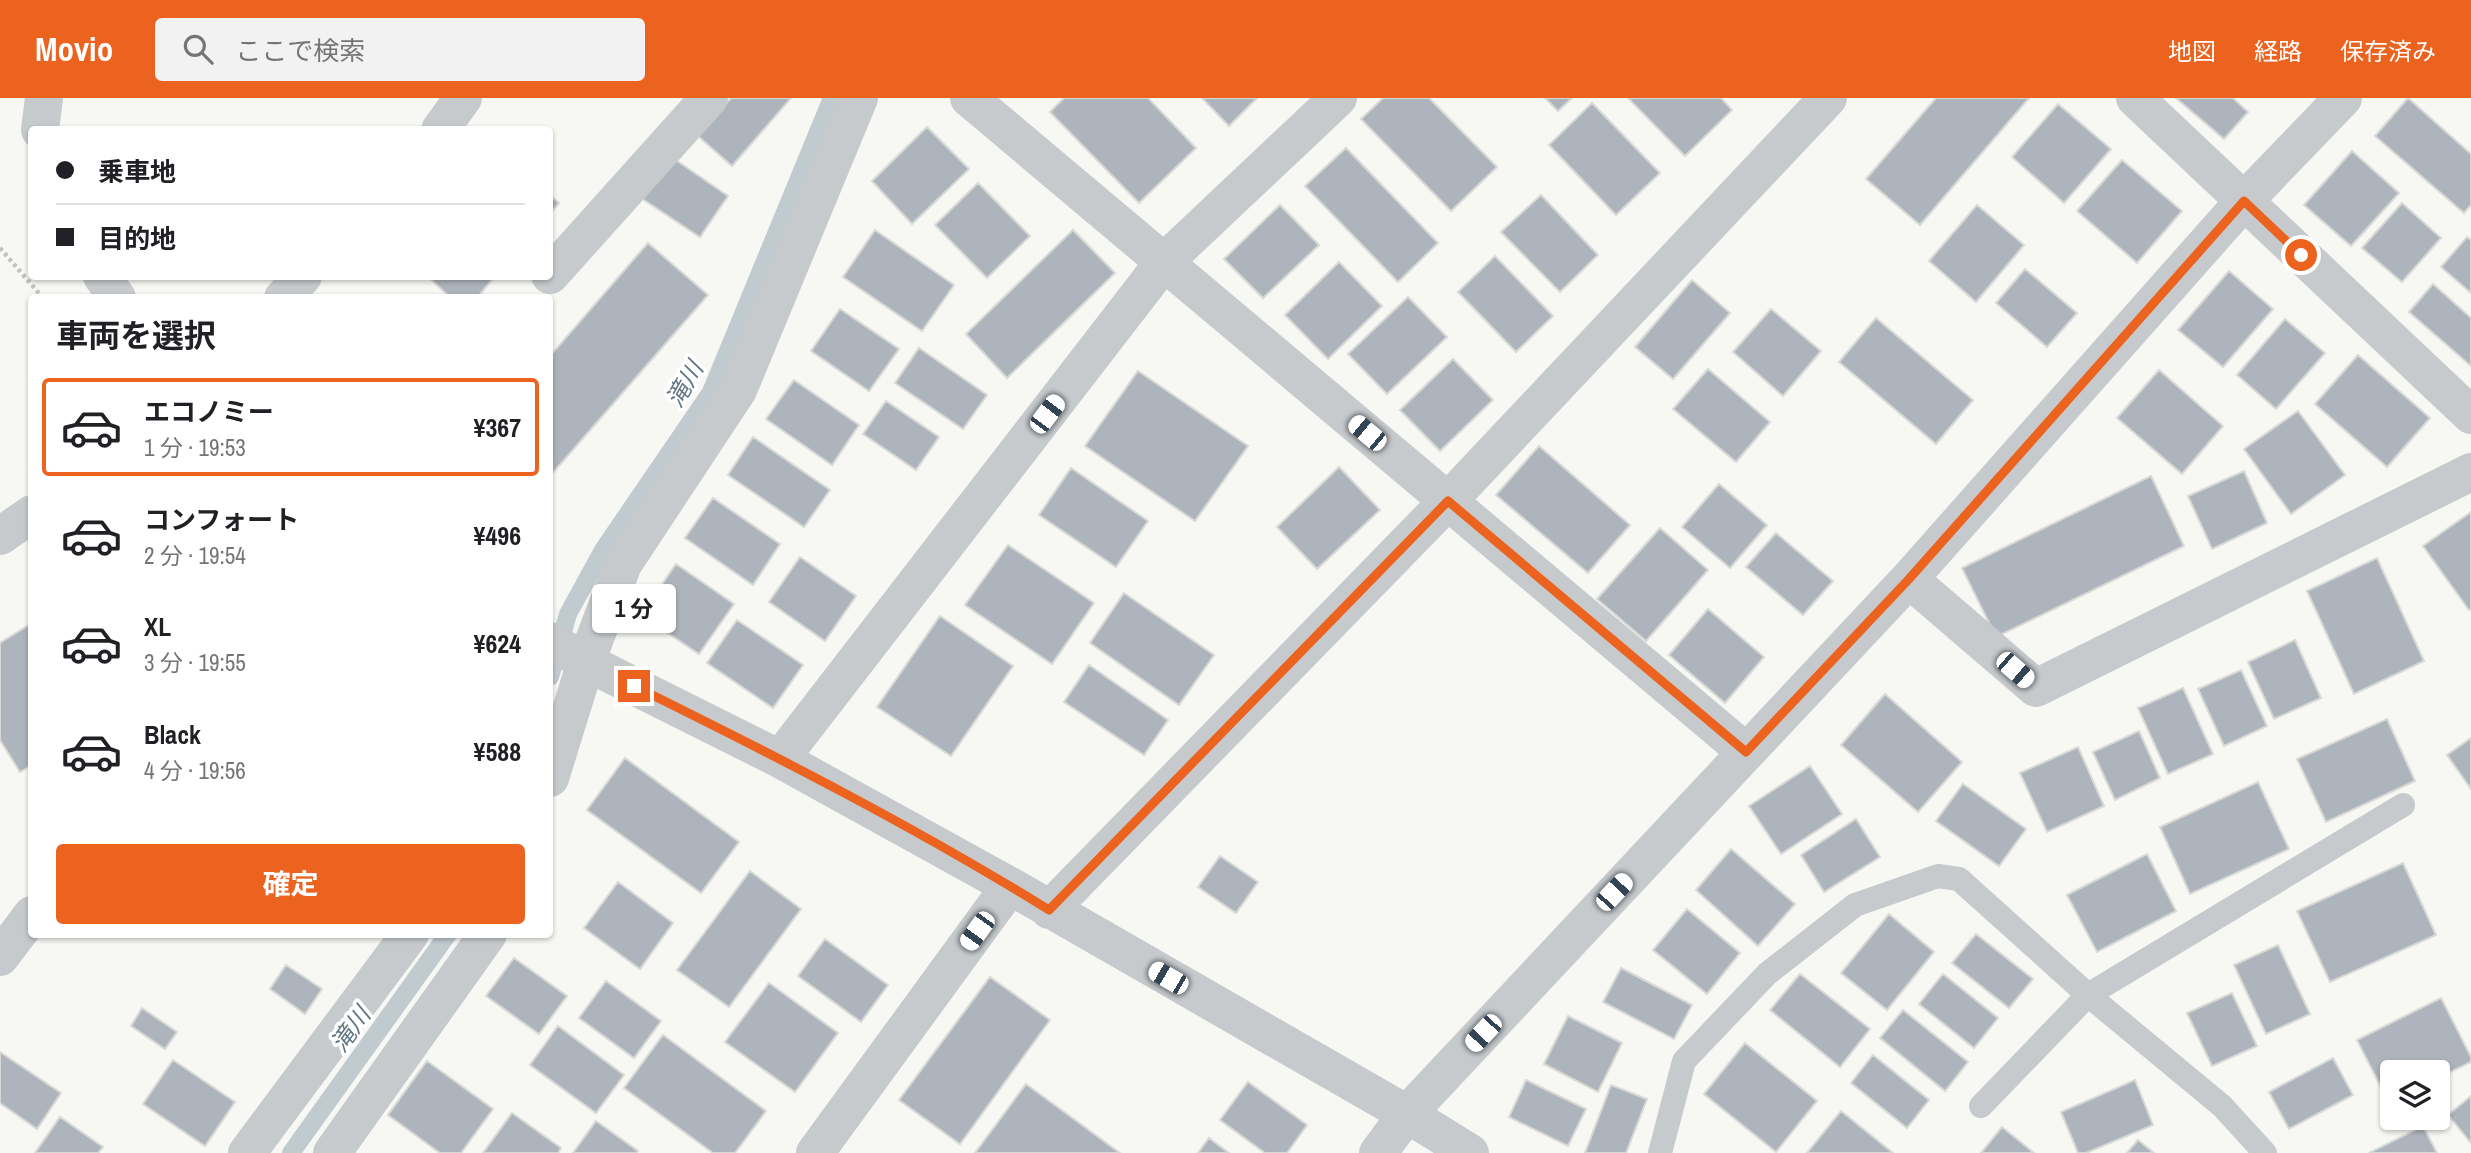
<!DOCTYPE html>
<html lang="ja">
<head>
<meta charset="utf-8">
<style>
  :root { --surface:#fff; --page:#f2f2f2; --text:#202124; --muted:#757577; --line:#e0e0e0; --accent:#ec621f }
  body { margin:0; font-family:"Archivo Narrow","Noto Sans JP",sans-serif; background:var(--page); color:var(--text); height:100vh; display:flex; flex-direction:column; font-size:26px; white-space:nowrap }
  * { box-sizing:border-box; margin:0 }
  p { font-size:23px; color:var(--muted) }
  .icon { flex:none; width:38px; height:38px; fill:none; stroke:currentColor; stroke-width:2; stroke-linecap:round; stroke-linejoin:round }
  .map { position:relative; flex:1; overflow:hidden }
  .side { position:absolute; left:28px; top:196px; width:525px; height:644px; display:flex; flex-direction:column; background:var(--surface); border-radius:7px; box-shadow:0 2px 5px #0004 }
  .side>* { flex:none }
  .hud { position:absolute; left:28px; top:28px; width:525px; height:154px; border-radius:7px; box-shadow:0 2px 5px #0004; display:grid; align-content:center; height:154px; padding:0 28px; background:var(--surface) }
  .fabs { position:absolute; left:2380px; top:962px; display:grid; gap:14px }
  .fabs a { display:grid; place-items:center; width:70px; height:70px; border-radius:7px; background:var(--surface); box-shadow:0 2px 5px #0004; font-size:35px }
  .end { position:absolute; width:32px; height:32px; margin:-16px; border:9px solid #ec621f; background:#fff; box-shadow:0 0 0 4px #fff }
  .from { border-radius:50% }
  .bubble { position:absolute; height:49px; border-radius:7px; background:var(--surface); box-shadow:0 2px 5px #0004; font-size:23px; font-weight:700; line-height:49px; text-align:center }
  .car { position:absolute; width:21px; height:42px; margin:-21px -10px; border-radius:9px; box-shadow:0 0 5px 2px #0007; background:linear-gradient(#fff 24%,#345 0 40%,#fff 0 76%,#345 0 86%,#fff 0) }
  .hud b { display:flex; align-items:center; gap:24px; height:66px; font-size:26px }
  .hud b+b { border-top:2px solid var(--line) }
  .hud i { width:18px; height:18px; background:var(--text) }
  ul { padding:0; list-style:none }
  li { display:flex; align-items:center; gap:21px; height:98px; margin:0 14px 10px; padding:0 14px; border:4px solid transparent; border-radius:7px }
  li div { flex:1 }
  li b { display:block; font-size:26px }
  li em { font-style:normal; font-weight:700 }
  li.on { border-color:var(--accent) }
  li>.icon { width:63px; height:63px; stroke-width:1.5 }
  h2 { padding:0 28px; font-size:32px; line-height:84px }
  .action { display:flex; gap:14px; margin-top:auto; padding:14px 28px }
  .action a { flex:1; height:80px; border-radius:7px; background:var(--accent); color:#fff; font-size:28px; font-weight:700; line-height:80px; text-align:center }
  header { display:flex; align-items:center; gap:42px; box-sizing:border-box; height:98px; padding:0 35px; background:var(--accent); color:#fff }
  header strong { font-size:33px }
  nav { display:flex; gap:38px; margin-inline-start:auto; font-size:24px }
  .search { width:490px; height:63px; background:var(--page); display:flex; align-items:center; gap:18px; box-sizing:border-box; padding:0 24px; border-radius:7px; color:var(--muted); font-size:26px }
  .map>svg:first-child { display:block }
</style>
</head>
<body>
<header>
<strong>Movio</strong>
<div class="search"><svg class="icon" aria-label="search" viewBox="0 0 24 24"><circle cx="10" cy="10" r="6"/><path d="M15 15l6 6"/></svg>ここで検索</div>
<nav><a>地図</a><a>経路</a><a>保存済み</a></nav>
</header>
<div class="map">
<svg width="2471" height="1055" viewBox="0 0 2471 1055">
  <rect width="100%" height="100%" fill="#f7f7f4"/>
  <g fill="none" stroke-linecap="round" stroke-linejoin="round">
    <path stroke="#c0cacf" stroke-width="18" d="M 550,579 L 568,516 L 603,452 L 711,294 L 832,0
      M 291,1055 L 448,836"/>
  </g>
  <path fill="#adb4bb" stroke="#d8d9d6" stroke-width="2" d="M 731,0 L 791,0 L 732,68 L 698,38 Z
    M 1064,0 L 1148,0 L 1196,50 L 1139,105 L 1050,14 Z
    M 1202,0 L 1257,0 L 1229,28 Z
    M 1383,0 L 1429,0 L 1497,69 L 1451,113 L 1361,21 Z
    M 1545,0 L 1572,0 L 1558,13 Z
    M 1628,0 L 1721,0 L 1732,12 L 1685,58 Z
    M 1936,0 L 2029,0 L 1920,127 L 1866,81 Z
    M 2176,0 L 2233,0 L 2248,14 L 2224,41 Z
    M 2408,0 L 2471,56 L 2471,107 L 2464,115 L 2375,38 Z
    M 1592,5 L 1660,75 L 1616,117 L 1549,47 Z
    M 2058,6 L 2111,51 L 2064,105 L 2012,59 Z
    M 927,29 L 969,71 L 912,126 L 872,83 Z
    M 1346,50 L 1438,145 L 1398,184 L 1305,88 Z
    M 2352,53 L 2399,95 L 2351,148 L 2304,107 Z
    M 670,58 L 728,98 L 700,139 L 641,100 Z
    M 2122,62 L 2182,113 L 2137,165 L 2077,113 Z
    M 978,85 L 1030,138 L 987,180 L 935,127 Z
    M 550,97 L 559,105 L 550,116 Z
    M 1541,97 L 1598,157 L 1560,194 L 1501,134 Z
    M 2402,105 L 2441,140 L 2402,184 L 2362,150 Z
    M 1280,107 L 1319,147 L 1263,200 L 1224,161 Z
    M 1977,107 L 2024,147 L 1976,204 L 1929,163 Z
    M 875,132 L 954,187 L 922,233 L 843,179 Z
    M 1073,132 L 1115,175 L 1007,280 L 966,236 Z
    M 2467,139 L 2471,142 L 2471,195 L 2441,169 Z
    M 648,145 L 708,197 L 550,378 L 550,258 Z
    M 1495,158 L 1553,218 L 1516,254 L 1458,194 Z
    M 1339,164 L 1382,208 L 1328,261 L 1285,217 Z
    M 2025,171 L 2077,215 L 2047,249 L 1996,205 Z
    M 2229,173 L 2273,211 L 2223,269 L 2178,232 Z
    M 427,178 L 495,178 L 477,200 L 451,200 Z
    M 1692,182 L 1730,215 L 1673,281 L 1635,249 Z
    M 2433,186 L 2471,220 L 2471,268 L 2409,214 Z
    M 1408,199 L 1447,239 L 1387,296 L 1348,256 Z
    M 840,211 L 899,251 L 869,293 L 811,253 Z
    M 1771,211 L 1821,253 L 1783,298 L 1733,254 Z
    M 1876,220 L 1973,302 L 1936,346 L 1839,264 Z
    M 2285,221 L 2325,255 L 2276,311 L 2237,277 Z
    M 919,250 L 987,297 L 963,331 L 895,285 Z
    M 2358,257 L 2430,320 L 2387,369 L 2315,306 Z
    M 1453,261 L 1493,302 L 1440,353 L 1400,312 Z
    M 1708,271 L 1770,324 L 1736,364 L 1673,311 Z
    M 2159,272 L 2223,328 L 2182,376 L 2117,320 Z
    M 1138,273 L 1248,348 L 1195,423 L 1085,348 Z
    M 794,282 L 859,327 L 832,367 L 766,321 Z
    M 886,303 L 939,339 L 916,372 L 863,336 Z
    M 2298,313 L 2345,377 L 2291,416 L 2244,351 Z
    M 753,339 L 830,392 L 804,429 L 728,377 Z
    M 1539,348 L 1630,427 L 1588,475 L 1496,397 Z
    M 1339,369 L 1380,412 L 1317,471 L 1277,429 Z
    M 1071,370 L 1148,423 L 1116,469 L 1039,417 Z
    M 2244,373 L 2267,425 L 2212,451 L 2188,398 Z
    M 2151,378 L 2184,448 L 1996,539 L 1962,470 Z
    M 1719,386 L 1767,427 L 1730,470 L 1682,429 Z
    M 713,400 L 780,446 L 753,487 L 685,440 Z
    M 2471,414 L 2471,511 L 2469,512 L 2423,448 Z
    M 1660,430 L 1708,472 L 1646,543 L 1597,501 Z
    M 1776,435 L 1833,483 L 1803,517 L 1746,469 Z
    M 1008,447 L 1094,505 L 1052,566 L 965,507 Z
    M 800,459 L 856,498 L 825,543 L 769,504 Z
    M 2377,460 L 2424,563 L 2354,596 L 2307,493 Z
    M 676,466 L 734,506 L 699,556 L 641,517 Z
    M 1124,495 L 1214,557 L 1179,607 L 1090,545 Z
    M 1708,511 L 1764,559 L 1725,605 L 1669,557 Z
    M 940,518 L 1013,568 L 951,658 L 877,609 Z
    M 737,522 L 803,567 L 773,610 L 707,565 Z
    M 32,525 L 32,667 L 20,674 L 0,642 L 0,545 Z
    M 2295,542 L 2321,600 L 2274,621 L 2248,564 Z
    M 1089,567 L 1168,622 L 1144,657 L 1064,604 Z
    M 2241,572 L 2267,628 L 2224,648 L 2198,591 Z
    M 2183,590 L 2213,656 L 2168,676 L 2138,610 Z
    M 1885,596 L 1962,664 L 1918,714 L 1841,647 Z
    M 2387,621 L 2415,683 L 2326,724 L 2297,661 Z
    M 2139,633 L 2160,680 L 2115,702 L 2093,654 Z
    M 2471,640 L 2471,691 L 2447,657 Z
    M 2078,649 L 2104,708 L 2047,734 L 2020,675 Z
    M 625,660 L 739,744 L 701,795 L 587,712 Z
    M 1810,668 L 1842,716 L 1781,756 L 1749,708 Z
    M 2258,684 L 2289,751 L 2190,796 L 2160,729 Z
    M 1963,686 L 2026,731 L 1999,768 L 1936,723 Z
    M 1856,721 L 1880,759 L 1824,794 L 1801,757 Z
    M 1731,751 L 1795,806 L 1758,848 L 1696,792 Z
    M 2147,756 L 2176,813 L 2097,854 L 2067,797 Z
    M 1220,758 L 1258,784 L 1236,815 L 1198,789 Z
    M 2403,765 L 2436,837 L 2330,884 L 2297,813 Z
    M 750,773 L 801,811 L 729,909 L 677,872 Z
    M 618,784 L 673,825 L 640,871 L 584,830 Z
    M 1687,811 L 1740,855 L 1707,896 L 1653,852 Z
    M 1889,816 L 1934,854 L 1887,912 L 1841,875 Z
    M 1976,836 L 2033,881 L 2009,910 L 1952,865 Z
    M 825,841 L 888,887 L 861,924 L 798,878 Z
    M 2278,847 L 2310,916 L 2266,936 L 2234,867 Z
    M 514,860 L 567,898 L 539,936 L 486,898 Z
    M 286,867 L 322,891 L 305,916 L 270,891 Z
    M 1621,870 L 1692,907 L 1674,941 L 1603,904 Z
    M 1800,876 L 1870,931 L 1840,969 L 1770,912 Z
    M 1943,876 L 1998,920 L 1974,950 L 1919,906 Z
    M 990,879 L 1050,922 L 960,1046 L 899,1002 Z
    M 606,883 L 661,923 L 634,960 L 579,920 Z
    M 769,885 L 838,935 L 795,994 L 725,944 Z
    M 2232,895 L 2257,948 L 2212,968 L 2187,915 Z
    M 2441,900 L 2471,959 L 2471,964 L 2438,980 L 2438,975 L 2392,975 L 2392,1003 L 2389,1005 L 2357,942 Z
    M 142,910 L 177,934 L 165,951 L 131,928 Z
    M 1903,912 L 1968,964 L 1945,993 L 1880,940 Z
    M 1568,918 L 1622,945 L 1598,994 L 1544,966 Z
    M 558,928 L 624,977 L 596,1015 L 530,967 Z
    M 663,937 L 766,1013 L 735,1055 L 713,1055 L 624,990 Z
    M 1745,945 L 1817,1003 L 1776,1054 L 1704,996 Z
    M 0,954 L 61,995 L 37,1031 L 0,1005 Z
    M 1873,957 L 1929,1002 L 1907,1030 L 1851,985 Z
    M 2333,960 L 2353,997 L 2289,1031 L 2269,994 Z
    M 173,962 L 235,1004 L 205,1048 L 143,1006 Z
    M 427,963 L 493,1011 L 461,1055 L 440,1055 L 388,1017 Z
    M 1526,982 L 1586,1011 L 1568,1048 L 1509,1019 Z
    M 2135,982 L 2153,1027 L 2086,1055 L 2078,1055 L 2061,1014 Z
    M 1248,984 L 1307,1027 L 1287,1055 L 1265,1055 L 1220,1022 Z
    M 1026,986 L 1120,1055 L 975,1055 Z
    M 1611,987 L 1647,1001 L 1626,1055 L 1585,1055 Z
    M 2471,998 L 2471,1045 L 2448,1017 Z
    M 1841,1013 L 1893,1055 L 1807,1055 Z
    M 512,1015 L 561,1050 L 558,1055 L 483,1055 Z
    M 60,1019 L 103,1049 L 98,1055 L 35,1055 Z
    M 596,1023 L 638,1053 L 636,1055 L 573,1055 Z
    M 2423,1028 L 2437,1055 L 2369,1055 Z
    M 2002,1029 L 2034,1055 L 1981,1055 Z
    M 1209,1040 L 1229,1055 L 1198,1055 Z
    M 2138,1042 L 2154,1055 L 2127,1055 Z"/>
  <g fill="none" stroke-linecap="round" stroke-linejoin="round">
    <path stroke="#c0c1c4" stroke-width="4.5" stroke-dasharray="3.5 3.5" stroke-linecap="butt" d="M 0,150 L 43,200"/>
    <path stroke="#c6cacd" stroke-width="24" d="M 1981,1008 L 2088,897 L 2403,707
      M 1660,1055 L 1684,963 L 1767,876 L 1855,807 L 1938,778 L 1959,781 L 2088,897 L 2222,1008 L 2265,1055"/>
    <path stroke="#c6cacd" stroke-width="38" d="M 969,0 L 1746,654
      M 2135,0 L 2471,317
      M 40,32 L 44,0
      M 550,177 L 709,0
      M 102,178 L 117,200
      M 1909,481 L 2036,590 L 2471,374
      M 550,543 L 586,564 L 780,661 L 1010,788 L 1407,1016 L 1470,1055
      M 780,661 L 1164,164 L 1338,0
      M 550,680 L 586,564 L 623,466 L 738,292 L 859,0
      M 1049,812 L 1448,403 L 1828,0
      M 0,859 L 32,817
      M 247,1055 L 410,836
      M 332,1055 L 488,836
      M 815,1055 L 1010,788"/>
    <path stroke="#c6cacd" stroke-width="38" d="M 440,32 L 463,0
      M 283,200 L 303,178
      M 0,438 L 32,416
      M 1378,1055 L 1407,1016 L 1909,481 L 2244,103 L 2343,0"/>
  </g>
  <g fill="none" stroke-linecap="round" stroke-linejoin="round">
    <path stroke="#ec621f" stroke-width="9" d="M 634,588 C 774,657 917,730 1049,812 L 1448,403 L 1746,654 L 1909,481 L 2244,103 L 2301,157"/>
  </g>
  <g text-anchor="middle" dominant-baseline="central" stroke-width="7" stroke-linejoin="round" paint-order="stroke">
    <g font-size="24" font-style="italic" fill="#607683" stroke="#fff">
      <text transform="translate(684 286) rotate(-60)">滝川</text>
      <text transform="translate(350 931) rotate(-54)">滝川</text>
    </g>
  </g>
</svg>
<div class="fabs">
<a><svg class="icon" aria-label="layers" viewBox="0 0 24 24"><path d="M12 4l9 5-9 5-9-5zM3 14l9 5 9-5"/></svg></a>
</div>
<i class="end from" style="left:2301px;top:157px"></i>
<i class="end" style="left:634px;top:588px"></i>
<div class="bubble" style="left:592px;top:486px;width:84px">1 分</div>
<i class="car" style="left:1047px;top:316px;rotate:37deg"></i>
<i class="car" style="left:1367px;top:335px;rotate:310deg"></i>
<i class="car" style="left:2015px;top:572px;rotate:131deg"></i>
<i class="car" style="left:1614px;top:794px;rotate:43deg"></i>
<i class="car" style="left:977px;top:833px;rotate:216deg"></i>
<i class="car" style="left:1168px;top:880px;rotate:300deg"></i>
<i class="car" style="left:1483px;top:935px;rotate:223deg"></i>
<div class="hud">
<b><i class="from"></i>乗車地</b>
<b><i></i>目的地</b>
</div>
<section class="side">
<h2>車両を選択</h2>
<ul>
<li class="on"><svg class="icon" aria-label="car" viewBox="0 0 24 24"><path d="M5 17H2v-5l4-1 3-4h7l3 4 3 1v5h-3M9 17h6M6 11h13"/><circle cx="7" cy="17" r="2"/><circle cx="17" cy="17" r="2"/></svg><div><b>エコノミー</b><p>1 分 · 19:53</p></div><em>¥367</em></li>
<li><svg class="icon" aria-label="car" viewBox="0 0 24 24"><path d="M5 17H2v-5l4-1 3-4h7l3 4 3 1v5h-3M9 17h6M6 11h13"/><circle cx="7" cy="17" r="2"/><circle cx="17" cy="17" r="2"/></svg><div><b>コンフォート</b><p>2 分 · 19:54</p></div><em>¥496</em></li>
<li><svg class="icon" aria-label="car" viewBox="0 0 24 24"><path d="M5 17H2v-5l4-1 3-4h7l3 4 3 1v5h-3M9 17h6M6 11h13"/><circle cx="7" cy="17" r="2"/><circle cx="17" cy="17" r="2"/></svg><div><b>XL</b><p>3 分 · 19:55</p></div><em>¥624</em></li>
<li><svg class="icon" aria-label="car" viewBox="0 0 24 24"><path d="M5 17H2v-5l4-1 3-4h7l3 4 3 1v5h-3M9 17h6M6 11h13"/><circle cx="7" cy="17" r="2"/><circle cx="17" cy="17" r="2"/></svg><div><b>Black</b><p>4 分 · 19:56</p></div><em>¥588</em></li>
</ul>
<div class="action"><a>確定</a></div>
</section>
</div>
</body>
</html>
